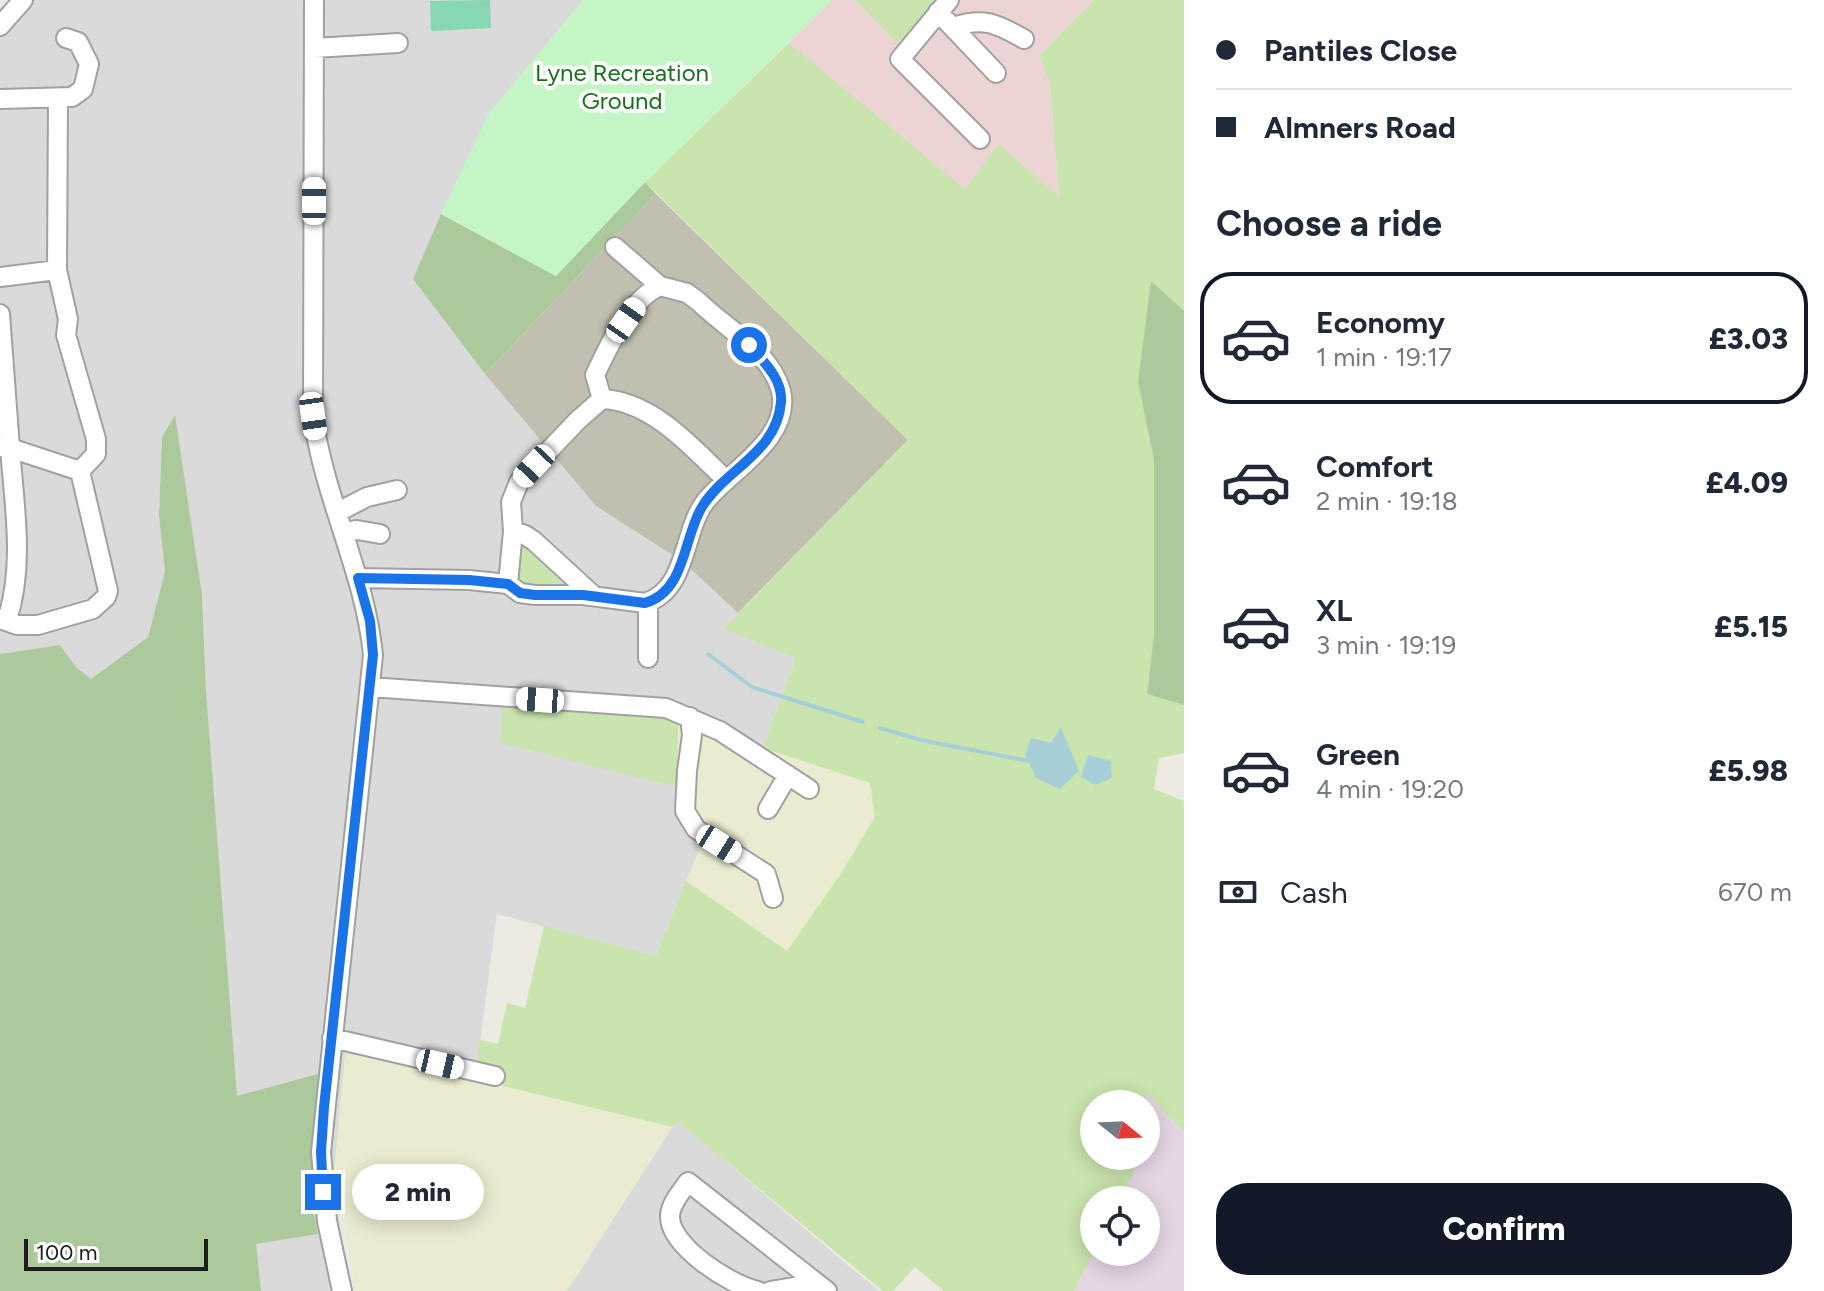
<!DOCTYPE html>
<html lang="en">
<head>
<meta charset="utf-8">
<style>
  :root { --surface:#fff; --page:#f6f6f7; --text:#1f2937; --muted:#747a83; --line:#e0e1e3; --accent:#111827 }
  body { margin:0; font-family:Figtree,sans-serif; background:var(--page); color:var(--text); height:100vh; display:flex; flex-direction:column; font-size:30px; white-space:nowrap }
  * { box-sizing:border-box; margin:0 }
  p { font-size:26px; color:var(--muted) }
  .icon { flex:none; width:44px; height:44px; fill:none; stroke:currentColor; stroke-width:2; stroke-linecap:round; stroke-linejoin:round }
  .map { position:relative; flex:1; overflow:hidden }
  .sheet { display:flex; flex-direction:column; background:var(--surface); width:640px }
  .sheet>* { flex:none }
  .top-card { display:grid; align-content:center; height:176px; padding:0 32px; background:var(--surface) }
  .needle { width:52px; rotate:108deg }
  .buttons { position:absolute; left:1080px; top:1090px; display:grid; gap:16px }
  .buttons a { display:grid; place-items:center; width:80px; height:80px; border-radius:50%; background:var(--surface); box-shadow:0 4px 20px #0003; font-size:40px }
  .scale { position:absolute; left:24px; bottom:20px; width:184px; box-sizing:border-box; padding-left:8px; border:4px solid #1d1d1d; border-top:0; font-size:22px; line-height:28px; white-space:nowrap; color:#1d1d1d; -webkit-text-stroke:6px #fff; paint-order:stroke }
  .end { position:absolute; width:36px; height:36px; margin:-18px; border:10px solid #1a73e8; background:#fff; box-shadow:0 0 0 4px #fff }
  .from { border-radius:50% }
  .bubble { position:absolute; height:56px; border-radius:28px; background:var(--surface); box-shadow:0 4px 20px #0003; font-size:26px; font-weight:800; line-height:56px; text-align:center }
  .car { position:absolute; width:24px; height:48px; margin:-24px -12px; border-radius:10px; box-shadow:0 0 6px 2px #0007; background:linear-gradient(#fff 24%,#345 0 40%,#fff 0 76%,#345 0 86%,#fff 0) }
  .top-card b { display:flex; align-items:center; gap:28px; height:76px; font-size:30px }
  .top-card b+b { border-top:2px solid var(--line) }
  .top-card i { width:20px; height:20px; background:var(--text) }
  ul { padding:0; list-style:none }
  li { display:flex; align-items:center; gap:24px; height:132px; margin:0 16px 12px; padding:0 16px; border:4px solid transparent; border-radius:32px }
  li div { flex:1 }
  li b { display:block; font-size:30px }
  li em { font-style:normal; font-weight:800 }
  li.active { border-color:var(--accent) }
  li>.icon { width:72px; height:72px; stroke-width:1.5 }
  h2 { padding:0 32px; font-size:36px; line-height:96px }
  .pay { display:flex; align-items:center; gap:20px; height:88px; padding:0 32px; font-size:30px }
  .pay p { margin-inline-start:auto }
  .button { display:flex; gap:16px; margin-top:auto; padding:16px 32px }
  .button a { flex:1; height:92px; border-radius:32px; background:var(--accent); color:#fff; font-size:32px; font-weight:800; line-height:92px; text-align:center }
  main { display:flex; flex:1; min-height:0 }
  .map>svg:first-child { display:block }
</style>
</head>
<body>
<main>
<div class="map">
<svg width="1184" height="1291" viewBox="0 0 1184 1291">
  <rect width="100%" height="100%" fill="#edeae3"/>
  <path fill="#dbdada" d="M 12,0 L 583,0 L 488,115 L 413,279 L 485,374 L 542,439 L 548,451 L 682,561 L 738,613 L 723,629 L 796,658 L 763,748 L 740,735 L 677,787 L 699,850 L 656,956 L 497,914 L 475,1079 L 361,1050 L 334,1172 L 347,1291 L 261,1291 L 255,1244 L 318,1234 L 311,1199 L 318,1075 L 237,1097 L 206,690 L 202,595 L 162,437 L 159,516 L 165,572 L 148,637 L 91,679 L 76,667 L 60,645 L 0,654 L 0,14 Z
    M 677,1120 L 850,1267 L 879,1291 L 567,1291 Z"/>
  <path fill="#edd4d4" d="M 832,0 L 855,0 L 897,43 L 939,0 L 1094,0 L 1039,56 L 1050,83 L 1059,198 L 965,190 L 789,43 Z"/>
  <path fill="#e6d6e4" d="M 1148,1095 L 1184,1132 L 1184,1291 L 1074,1291 L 1094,1251 L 1146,1252 L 1146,1200 L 1120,1200 L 1135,1170 L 1116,1156 L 1146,1156 L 1146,1104 L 1141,1104 Z"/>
  <path fill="#c1c0b0" d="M 656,194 L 908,440 L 738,613 L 682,561 L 596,506 L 485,374 Z"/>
  <path fill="#eaebd0" d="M 678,718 L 740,735 L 763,748 L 870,783 L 875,817 L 840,875 L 787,952 L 686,881 L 699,850 L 677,787 Z
    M 361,1050 L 475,1079 L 672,1127 L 567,1291 L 356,1291 L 334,1172 L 345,1053 L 359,1056 Z"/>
  <path fill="#cae4ad" d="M 855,0 L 939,0 L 897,43 Z
    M 1094,0 L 1184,0 L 1184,312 L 1138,382 L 1154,460 L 1154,634 L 1147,694 L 1184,705 L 1184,753 L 1159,758 L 1154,789 L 1184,801 L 1184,1132 L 1148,1095 L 1141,1104 L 1094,1104 L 1094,1156 L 1116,1156 L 1135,1170 L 1120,1200 L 1094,1200 L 1094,1251 L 1074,1291 L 944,1291 L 915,1267 L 893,1291 L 883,1291 L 677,1121 L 672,1127 L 475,1079 L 480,1040 L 498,1044 L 507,1003 L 525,1008 L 544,926 L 656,956 L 686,881 L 787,951 L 840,875 L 875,817 L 870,783 L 763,748 L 796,658 L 723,629 L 908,440 L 645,182 L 789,43 L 965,189 L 999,144 L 1059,197 L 1050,83 L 1039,56 Z
    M 524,541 L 581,590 L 528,590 L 516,580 L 520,542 Z
    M 504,702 L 678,718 L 677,787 L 500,743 Z"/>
  <path fill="#abc99b" d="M 645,182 L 656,194 L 485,374 L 413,279 L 441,214 L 556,276 Z
    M 1151,281 L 1184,311 L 1184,705 L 1147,694 L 1154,634 L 1154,460 L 1138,382 Z
    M 175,415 L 202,595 L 206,690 L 237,1096 L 318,1074 L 311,1199 L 318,1234 L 256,1244 L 261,1291 L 0,1291 L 0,654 L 60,645 L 76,667 L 91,679 L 148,637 L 165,572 L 159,516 L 162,437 Z"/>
  <path fill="#c3f5c5" d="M 583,0 L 832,0 L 645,182 L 556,276 L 441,214 L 488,115 Z"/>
  <path fill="#87d7b4" d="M 490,0 L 491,28 L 431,31 L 430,1 Z"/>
  <path fill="#a7cfd8" d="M 1061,727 L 1079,771 L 1060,789 L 1036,778 L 1025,754 L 1031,738 L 1051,743 Z
    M 1088,755 L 1111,761 L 1112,778 L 1095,785 L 1081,777 Z"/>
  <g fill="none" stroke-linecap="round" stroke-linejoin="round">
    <path stroke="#a7cfd8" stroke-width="4" d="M 708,654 L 752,687 L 863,722
      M 880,728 L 921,740 L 1028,761"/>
    <g stroke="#a1a1a1" stroke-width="22">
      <path id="minor" d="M 314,0 L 313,416 C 324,498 365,573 373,655 L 321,1152 L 327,1221 L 342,1291
        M 949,0 L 900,59 L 980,139
        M 938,12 L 996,73
        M 0,26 L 23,0
        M 953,27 C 983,17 996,23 1024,39
        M 314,48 L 398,43
        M 0,99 L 72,97 L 83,89 L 89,64 L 78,42 L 66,38
        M 615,247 L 660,286
        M 0,277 L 57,270
        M 0,314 L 10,448 L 80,471
        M 0,447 L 10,448 C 14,504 25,565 7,620
        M 338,512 L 367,497 L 397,490
        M 513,531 L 525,535 L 534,541 L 594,596
        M 344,532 L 357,530 L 380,534
        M 358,578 L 469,580 L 508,584 L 520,593 L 535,595 L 583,595 L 645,603 C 688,590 682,533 705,502 C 729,471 792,439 781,391 C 771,352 725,328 699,302 L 687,293 L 660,286 C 630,299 608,347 595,375 L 602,399
        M 508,584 L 513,531 L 511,502 L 519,482 L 578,420 L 602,399 C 652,401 692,447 726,480
        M 0,619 L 17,625 L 38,625 L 93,609 L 106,597 L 108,591 L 80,471 L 96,454 L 96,439 L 66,335 L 68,319 L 57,270 L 58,98
        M 648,658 L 648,602
        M 370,687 L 666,708 L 720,731 L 809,789
        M 690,717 L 692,735 L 687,771 L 685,811 L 696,829 L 766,874 L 773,898
        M 768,809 L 788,775
        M 332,1038 L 495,1076
        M 758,1291 C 732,1286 668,1246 670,1215 C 671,1203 681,1192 688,1182 L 827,1291
        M 770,1291 L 817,1283"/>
    </g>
    <use href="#minor" stroke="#fff" stroke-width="18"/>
  </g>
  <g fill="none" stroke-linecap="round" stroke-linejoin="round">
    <path stroke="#1a73e8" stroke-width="10" d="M 323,1192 L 321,1152 L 324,1107 L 373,655 L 370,621 L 358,578 L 469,580 L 508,584 L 520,593 L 535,595 L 583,595 L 645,603 C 686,591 683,538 702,507 C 726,468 777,453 781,402 C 783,379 763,361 749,345"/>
  </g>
  <g text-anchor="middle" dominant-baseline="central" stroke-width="8" stroke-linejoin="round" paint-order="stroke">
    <g font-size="24" fill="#147218" stroke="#fff">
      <text x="622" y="72">Lyne Recreation<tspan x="622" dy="28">Ground</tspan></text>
    </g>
  </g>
</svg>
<div class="buttons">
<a><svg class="needle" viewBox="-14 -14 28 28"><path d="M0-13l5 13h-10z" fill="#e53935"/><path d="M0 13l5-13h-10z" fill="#747a83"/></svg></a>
<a><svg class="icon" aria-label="locate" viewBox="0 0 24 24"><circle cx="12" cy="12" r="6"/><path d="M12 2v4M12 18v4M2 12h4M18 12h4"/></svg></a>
</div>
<div class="scale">100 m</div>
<i class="end from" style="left:749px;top:345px"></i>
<i class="end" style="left:323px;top:1192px"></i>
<div class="bubble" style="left:352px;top:1164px;width:132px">2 min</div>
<i class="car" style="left:314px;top:201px;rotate:0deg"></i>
<i class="car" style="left:626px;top:320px;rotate:35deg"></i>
<i class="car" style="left:313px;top:416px;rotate:172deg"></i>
<i class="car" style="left:534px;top:466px;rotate:223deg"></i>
<i class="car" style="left:540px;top:700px;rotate:274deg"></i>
<i class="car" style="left:719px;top:844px;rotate:122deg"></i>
<i class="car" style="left:440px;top:1064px;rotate:103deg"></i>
</div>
<section class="sheet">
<div class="top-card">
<b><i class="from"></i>Pantiles Close</b>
<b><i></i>Almners Road</b>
</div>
<h2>Choose a ride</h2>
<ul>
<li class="active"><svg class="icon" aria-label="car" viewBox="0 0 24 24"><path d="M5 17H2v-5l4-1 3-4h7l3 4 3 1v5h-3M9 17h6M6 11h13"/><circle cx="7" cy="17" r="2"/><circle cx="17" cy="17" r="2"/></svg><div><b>Economy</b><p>1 min · 19:17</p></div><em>£3.03</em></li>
<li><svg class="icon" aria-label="car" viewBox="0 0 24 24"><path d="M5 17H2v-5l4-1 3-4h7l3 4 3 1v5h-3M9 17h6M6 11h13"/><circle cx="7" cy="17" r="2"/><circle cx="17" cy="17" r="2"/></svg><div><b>Comfort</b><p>2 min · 19:18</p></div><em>£4.09</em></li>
<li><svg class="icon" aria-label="car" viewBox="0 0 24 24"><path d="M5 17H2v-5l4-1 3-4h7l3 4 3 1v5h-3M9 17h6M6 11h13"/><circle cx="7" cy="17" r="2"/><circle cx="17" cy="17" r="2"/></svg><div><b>XL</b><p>3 min · 19:19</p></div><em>£5.15</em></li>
<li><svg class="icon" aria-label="car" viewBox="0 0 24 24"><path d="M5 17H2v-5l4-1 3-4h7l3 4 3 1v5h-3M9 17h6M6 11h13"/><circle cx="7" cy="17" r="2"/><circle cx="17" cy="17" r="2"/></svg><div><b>Green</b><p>4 min · 19:20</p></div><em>£5.98</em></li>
</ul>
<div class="pay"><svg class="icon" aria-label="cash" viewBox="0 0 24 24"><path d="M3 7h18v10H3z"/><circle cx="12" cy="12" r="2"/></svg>Cash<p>670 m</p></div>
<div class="button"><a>Confirm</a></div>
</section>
</main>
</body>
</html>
